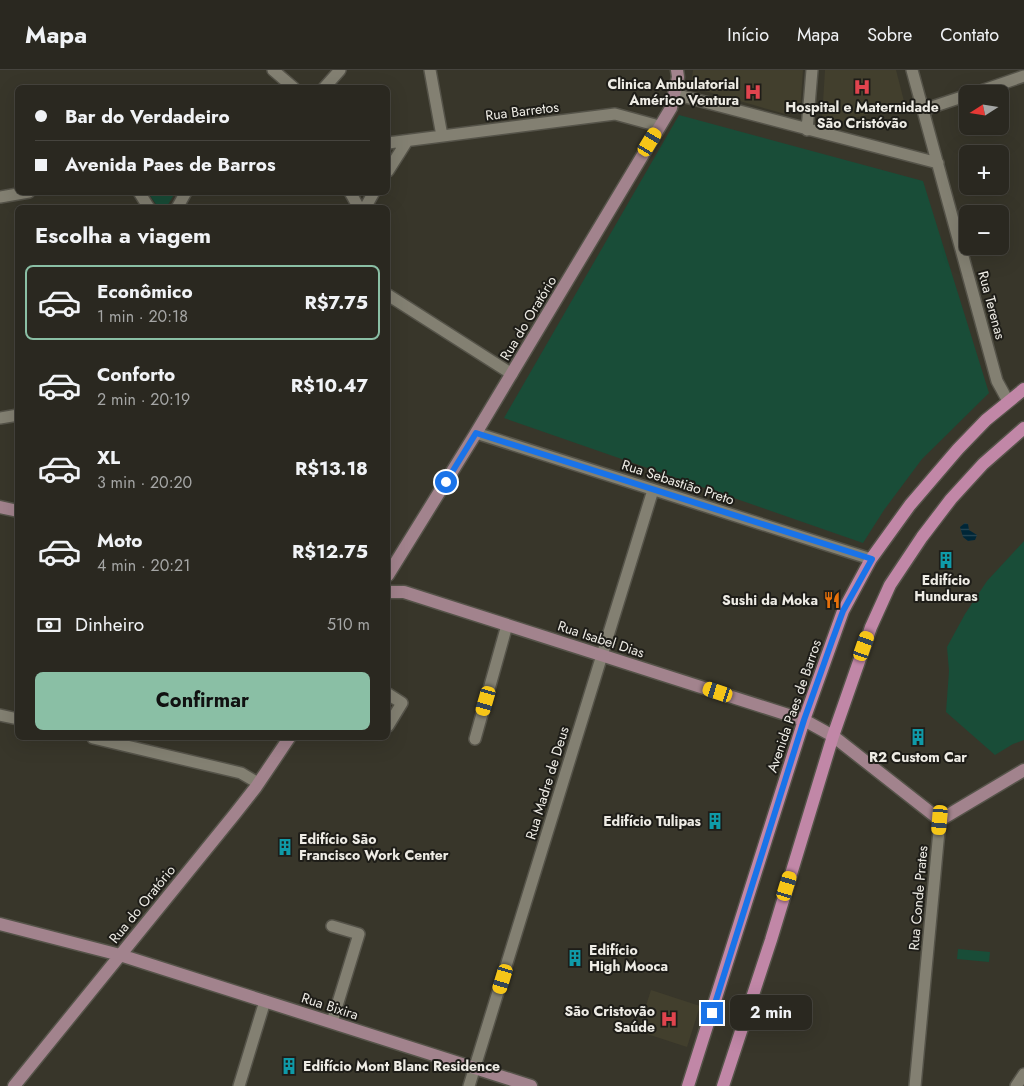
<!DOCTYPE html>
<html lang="pt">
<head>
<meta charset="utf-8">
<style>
  :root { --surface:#2a2820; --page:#36342d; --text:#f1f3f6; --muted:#a5a6a5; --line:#46443e; --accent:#8abfa5 }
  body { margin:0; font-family:Jost,sans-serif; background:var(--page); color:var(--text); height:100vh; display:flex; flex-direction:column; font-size:19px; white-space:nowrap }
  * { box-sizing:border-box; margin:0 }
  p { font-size:16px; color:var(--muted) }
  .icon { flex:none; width:28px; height:28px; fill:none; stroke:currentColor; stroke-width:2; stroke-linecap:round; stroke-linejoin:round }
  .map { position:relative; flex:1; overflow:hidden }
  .panel { position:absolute; left:15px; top:135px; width:375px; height:535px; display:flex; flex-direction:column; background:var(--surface); border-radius:8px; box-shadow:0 5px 20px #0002,0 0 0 1px var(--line) }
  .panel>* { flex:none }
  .hud { position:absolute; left:15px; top:15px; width:375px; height:110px; border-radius:8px; box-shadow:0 5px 20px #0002,0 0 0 1px var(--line); display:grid; align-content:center; height:110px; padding:0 20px; background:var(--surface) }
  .needle { width:32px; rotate:258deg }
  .tools { position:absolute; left:959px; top:15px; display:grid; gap:10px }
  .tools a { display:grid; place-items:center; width:50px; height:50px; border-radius:8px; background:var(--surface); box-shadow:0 5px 20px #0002,0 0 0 1px var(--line); font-size:25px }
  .end { position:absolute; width:22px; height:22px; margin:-11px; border:6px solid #1a73e8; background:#fff; box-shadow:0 0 0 2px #fff }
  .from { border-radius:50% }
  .bubble { position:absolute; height:35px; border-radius:8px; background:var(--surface); box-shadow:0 5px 20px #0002,0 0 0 1px var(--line); font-size:16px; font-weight:700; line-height:35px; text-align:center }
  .car { position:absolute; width:15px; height:30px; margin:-15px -8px; border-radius:6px; box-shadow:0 0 4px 1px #0007; background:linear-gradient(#f5c518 24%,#345 0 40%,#f5c518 0 76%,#345 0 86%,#f5c518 0) }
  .hud b { display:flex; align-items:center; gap:18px; height:48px; font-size:19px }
  .hud b+b { border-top:1px solid var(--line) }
  .hud i { width:12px; height:12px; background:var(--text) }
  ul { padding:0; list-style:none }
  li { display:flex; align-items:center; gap:15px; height:75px; margin:0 10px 8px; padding:0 10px; border:2px solid transparent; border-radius:8px }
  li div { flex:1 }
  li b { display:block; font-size:19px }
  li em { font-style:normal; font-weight:700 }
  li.selected { border-color:var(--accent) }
  li>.icon { width:45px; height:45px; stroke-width:1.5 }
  h2 { padding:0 20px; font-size:22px; line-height:60px }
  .pay { display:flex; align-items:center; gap:12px; height:55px; padding:0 20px; font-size:19px }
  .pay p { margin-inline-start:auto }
  .cta { display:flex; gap:10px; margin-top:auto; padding:10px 20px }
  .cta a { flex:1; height:58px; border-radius:8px; background:var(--accent); color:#111; font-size:20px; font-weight:700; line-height:58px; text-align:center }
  header { display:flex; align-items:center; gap:30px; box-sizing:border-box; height:70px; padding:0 25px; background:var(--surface); border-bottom:1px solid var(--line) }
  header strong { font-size:24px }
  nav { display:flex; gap:28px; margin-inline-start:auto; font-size:18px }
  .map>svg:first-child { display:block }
</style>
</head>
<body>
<header>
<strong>Mapa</strong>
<nav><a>Início</a><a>Mapa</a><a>Sobre</a><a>Contato</a></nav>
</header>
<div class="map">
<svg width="1024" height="1016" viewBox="0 0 1024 1016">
  <defs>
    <pattern id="water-rules" width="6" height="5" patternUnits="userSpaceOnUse" patternTransform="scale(1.25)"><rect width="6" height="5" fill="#002637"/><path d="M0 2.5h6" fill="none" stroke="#264654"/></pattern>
  </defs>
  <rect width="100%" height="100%" fill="#38362a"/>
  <path fill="#423f2d" d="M 693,0 L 803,0 L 800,42 L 786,41 L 785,44 L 698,19 L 691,16 Z
    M 825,0 L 896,0 L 905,35 L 831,54 L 822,49 Z
    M 651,920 L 700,936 L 687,977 L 638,961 Z"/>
  <path fill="#194d38" d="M 679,45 L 923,111 L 989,323 L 922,389 L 884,440 L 863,473 L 504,348 Z
    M 148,123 L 175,123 L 166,138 L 158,137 Z
    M 1024,471 L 1024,670 L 1013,674 L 995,685 L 946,642 L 949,601 L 947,577 L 965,544 L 987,511 Z
    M 958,879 L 990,882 L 989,892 L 957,889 Z"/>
  <path fill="url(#water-rules)" d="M 965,453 L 968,454 L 969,460 L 977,465 L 975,470 L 968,471 L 963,467 L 960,457 Z"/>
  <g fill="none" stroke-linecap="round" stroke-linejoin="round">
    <g stroke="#555349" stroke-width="14">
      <path id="street" d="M 273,0 L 294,18
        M 430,0 L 442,66
        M 912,0 L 997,311 L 1008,331
        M 324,18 L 340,0
        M 674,24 L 938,93
        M 972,24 L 1024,6
        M 923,40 L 968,25
        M 807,60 L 812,0
        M 388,73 L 615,44 L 659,56
        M 388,101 L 407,71
        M 139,122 L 149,138
        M 350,122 L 359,138
        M 0,127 L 29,122
        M 177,138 L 186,122
        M 365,138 L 374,122
        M 388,225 L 512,304
        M 0,348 L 18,345
        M 476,363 L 871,489
        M 388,624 L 402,633 L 388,656
        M 0,645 L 18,649
        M 93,668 L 241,703 L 258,713
        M 475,669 L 507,555
        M 332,856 L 359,864 L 332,952
        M 239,1016 L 265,931
        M 469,1016 L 653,420
        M 915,1016 L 940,750
        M 1016,1016 L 1024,1004"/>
    </g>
    <g stroke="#555349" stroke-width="15">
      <path id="secondary" d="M 0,437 L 18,441
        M 388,505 L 476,363 L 671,38 L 678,7 L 677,0
        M 388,522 L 404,522 L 804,650 L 833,666 L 940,750 L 1024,700
        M 0,854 L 120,885 L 531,1016
        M 14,1016 L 234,745 L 256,717 L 289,668"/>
    </g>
    <g stroke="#555349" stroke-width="15">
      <path id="primary" d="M 688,1016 L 804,650 L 843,541 L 871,489 L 910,435 L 958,379 L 986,350 L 1024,319
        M 723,1016 L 771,870 L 833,666 L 871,557 L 890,515 L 922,467 L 951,429 L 983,394 L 1024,358"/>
    </g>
    <use href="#street" stroke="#838072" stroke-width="11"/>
    <use href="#secondary" stroke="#a2838d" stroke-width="12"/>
    <use href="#primary" stroke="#c187a7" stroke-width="12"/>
  </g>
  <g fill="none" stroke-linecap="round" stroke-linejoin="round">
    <path stroke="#1a73e8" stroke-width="6" d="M 446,412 L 476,363 L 872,489 L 843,541 L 832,571 L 804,650 L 712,943"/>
  </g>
  <defs>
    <g id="hospital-bare" transform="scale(1.35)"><path d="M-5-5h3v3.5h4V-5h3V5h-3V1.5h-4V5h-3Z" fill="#e0444e" stroke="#1e1d18" stroke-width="2.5" paint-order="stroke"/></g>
    <g id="building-bare" transform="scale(1.35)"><path d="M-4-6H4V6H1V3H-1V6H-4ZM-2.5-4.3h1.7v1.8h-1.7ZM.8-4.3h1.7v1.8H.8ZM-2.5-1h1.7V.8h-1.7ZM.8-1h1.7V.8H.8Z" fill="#0f9aa8" stroke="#1e1d18" stroke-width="2.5" paint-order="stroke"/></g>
    <g id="restaurant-bare" transform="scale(1.35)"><path d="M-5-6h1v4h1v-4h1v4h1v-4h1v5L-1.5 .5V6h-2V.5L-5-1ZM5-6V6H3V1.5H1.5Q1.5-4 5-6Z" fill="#e8710a" stroke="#1e1d18" stroke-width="2.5" paint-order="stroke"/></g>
  </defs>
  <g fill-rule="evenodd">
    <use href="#hospital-bare" x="862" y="17"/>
    <use href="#hospital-bare" x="753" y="22"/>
    <use href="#building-bare" x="946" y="490"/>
    <use href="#restaurant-bare" x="832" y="530"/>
    <use href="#building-bare" x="918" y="667"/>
    <use href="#building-bare" x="715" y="751"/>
    <use href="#building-bare" x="285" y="777"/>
    <use href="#building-bare" x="575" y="888"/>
    <use href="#hospital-bare" x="669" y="949"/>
    <use href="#building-bare" x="289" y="996"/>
  </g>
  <g text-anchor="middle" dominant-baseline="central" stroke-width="4" stroke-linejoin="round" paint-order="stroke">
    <g font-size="14" font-weight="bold" fill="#eeece5" stroke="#1e1d18" text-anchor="end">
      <text x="739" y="14">Clinica Ambulatorial<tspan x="739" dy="16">Américo Ventura</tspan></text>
      <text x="862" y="37" text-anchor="middle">Hospital e Maternidade<tspan x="862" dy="16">São Cristóvão</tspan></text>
      <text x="946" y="510" text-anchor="middle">Edifício<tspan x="946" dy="16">Hunduras</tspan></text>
      <text x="818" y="530">Sushi da Moka</text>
      <text x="918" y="687" text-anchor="middle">R2 Custom Car</text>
      <text x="701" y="751">Edifício Tulipas</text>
      <text x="299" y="769" text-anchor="start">Edifício São<tspan x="299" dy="16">Francisco Work Center</tspan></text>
      <text x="589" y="880" text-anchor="start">Edifício<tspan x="589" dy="16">High Mooca</tspan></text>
      <text x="655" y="941">São Cristovão<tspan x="655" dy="16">Saúde</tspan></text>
      <text x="303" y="996" text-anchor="start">Edifício Mont Blanc Residence</text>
    </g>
    <g font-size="14" fill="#eeece5" stroke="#1e1d18">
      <text transform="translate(522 41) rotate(-7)">Rua Barretos</text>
      <text transform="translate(992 235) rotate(75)">Rua Terenas</text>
      <text transform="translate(528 248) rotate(-59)">Rua do Oratório</text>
      <text transform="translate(678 412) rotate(18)">Rua Sebastião Preto</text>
      <text transform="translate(601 569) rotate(18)">Rua Isabel Dias</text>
      <text transform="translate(794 636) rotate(-71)">Avenida Paes de Barros</text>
      <text transform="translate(547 713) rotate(-73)">Rua Madre de Deus</text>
      <text transform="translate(918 828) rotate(-85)">Rua Conde Prates</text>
      <text transform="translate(142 834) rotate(-51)">Rua do Oratório</text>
      <text transform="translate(330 936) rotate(18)">Rua Bixira</text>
    </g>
  </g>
</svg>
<div class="tools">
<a><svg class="needle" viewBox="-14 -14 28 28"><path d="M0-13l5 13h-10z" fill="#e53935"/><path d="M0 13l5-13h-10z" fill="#a5a6a5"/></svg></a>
<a>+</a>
<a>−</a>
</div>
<i class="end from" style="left:446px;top:412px"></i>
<i class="end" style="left:712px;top:943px"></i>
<div class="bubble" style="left:730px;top:925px;width:82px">2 min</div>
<i class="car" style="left:650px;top:72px;rotate:31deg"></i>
<i class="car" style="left:864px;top:576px;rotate:19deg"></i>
<i class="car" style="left:718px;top:622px;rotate:288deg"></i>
<i class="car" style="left:486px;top:631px;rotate:196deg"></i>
<i class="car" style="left:940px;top:750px;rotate:185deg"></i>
<i class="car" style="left:787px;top:816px;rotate:17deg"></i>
<i class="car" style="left:503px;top:909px;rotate:197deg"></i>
<div class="hud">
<b><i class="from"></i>Bar do Verdadeiro</b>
<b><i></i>Avenida Paes de Barros</b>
</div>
<section class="panel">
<h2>Escolha a viagem</h2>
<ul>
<li class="selected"><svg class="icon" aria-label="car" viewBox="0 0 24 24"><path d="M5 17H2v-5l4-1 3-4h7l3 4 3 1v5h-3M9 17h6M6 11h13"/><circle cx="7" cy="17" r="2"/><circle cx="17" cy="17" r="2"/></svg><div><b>Econômico</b><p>1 min · 20:18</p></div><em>R$7.75</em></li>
<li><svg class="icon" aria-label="car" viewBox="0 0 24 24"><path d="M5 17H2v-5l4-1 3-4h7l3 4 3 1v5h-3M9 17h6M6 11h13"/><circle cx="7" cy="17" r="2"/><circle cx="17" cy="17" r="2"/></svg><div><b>Conforto</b><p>2 min · 20:19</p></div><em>R$10.47</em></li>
<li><svg class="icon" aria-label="car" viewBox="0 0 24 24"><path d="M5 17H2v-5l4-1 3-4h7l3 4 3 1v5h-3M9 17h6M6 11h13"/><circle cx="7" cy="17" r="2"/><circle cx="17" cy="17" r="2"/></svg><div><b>XL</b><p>3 min · 20:20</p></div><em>R$13.18</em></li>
<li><svg class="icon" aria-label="car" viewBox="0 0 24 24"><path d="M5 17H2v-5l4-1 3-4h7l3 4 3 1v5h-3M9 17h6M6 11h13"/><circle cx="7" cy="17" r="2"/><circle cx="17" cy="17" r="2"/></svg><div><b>Moto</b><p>4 min · 20:21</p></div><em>R$12.75</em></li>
</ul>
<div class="pay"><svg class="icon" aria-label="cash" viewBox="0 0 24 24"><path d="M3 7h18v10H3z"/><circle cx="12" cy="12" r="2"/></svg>Dinheiro<p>510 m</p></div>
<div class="cta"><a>Confirmar</a></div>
</section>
</div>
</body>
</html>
